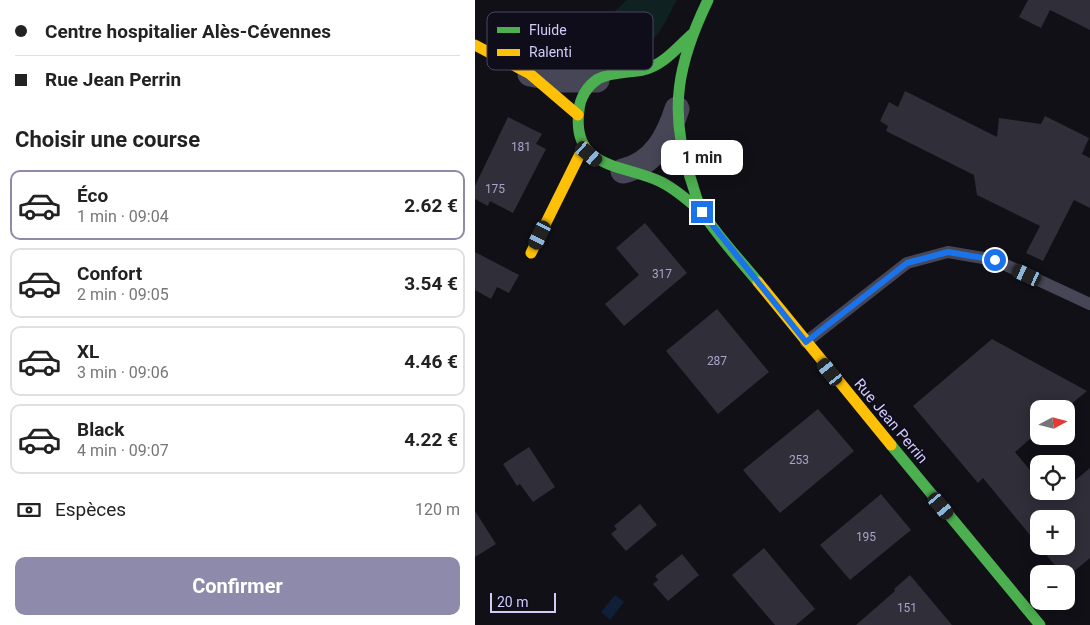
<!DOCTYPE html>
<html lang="fr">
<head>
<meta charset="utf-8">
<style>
  :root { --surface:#fff; --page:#f2f2f2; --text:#222; --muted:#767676; --line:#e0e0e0; --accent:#8d8aab }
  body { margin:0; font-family:Roboto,sans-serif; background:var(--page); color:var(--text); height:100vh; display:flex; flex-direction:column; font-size:19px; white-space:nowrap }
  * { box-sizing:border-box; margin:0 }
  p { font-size:16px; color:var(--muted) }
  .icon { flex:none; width:28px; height:28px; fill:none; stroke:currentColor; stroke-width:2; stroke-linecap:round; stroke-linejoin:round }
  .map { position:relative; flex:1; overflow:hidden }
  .side { display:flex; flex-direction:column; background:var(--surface); width:475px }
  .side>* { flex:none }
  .guide { display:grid; align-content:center; height:110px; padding:0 15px; background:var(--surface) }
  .needle { width:32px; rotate:83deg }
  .buttons { position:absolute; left:555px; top:400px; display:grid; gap:10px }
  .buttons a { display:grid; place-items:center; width:45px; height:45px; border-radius:10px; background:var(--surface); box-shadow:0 2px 12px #0003; font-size:25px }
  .scale { position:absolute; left:15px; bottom:12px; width:66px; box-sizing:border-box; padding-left:5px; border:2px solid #d0ccfa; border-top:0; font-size:14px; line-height:18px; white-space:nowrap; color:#d0ccfa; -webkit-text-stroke:4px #0f0d1a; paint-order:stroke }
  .end { position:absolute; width:22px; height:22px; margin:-11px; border:6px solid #1a73e8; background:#fff; box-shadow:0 0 0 2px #fff }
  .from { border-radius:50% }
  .bubble { position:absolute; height:35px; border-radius:10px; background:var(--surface); box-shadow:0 2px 12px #0003; font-size:16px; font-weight:700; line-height:35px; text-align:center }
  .car { position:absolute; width:15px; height:30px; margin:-15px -8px; border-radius:6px; box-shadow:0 0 4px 1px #0007; background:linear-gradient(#222 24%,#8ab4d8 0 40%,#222 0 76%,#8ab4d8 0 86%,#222 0) }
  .guide b { display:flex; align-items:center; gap:18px; height:48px; font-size:19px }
  .guide b+b { border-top:1px solid var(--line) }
  .guide i { width:12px; height:12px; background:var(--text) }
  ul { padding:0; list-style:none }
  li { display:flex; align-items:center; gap:15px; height:70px; margin:0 10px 8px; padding:0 5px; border:2px solid var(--line); border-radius:10px }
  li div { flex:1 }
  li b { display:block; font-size:19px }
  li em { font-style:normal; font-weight:700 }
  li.current { border-color:var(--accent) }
  li>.icon { width:45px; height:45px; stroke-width:1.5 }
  h2 { padding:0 15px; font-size:22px; line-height:60px }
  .pay { display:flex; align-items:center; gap:12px; height:55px; padding:0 15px; font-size:19px }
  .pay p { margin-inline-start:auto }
  .button { display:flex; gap:10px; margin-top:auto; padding:10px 15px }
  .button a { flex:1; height:58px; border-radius:10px; background:var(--accent); color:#fff; font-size:20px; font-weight:700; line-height:58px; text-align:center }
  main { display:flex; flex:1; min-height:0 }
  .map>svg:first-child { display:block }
</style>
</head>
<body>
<main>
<section class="side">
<div class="guide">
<b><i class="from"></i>Centre hospitalier Alès-Cévennes</b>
<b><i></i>Rue Jean Perrin</b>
</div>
<h2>Choisir une course</h2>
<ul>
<li class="current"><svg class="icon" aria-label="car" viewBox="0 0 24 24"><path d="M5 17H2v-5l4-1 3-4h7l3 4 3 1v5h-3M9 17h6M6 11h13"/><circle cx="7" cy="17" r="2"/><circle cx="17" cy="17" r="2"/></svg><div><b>Éco</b><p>1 min · 09:04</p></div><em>2.62 €</em></li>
<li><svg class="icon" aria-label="car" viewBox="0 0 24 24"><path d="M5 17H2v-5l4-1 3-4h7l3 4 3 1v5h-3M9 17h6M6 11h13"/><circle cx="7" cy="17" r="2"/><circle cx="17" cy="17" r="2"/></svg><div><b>Confort</b><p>2 min · 09:05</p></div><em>3.54 €</em></li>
<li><svg class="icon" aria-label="car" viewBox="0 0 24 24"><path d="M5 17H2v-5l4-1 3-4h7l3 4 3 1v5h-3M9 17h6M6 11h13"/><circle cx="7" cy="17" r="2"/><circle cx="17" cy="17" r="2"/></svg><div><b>XL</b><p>3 min · 09:06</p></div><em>4.46 €</em></li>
<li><svg class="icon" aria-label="car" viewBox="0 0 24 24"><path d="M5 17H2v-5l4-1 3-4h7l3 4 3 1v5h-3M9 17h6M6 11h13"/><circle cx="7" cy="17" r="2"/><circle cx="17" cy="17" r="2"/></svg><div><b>Black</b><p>4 min · 09:07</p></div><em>4.22 €</em></li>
</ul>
<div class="pay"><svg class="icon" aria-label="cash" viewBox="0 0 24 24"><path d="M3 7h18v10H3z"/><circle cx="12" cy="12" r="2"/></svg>Espèces<p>120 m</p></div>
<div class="button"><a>Confirmer</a></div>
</section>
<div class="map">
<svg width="615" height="625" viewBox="0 0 615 625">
  <rect width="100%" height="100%" fill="#111017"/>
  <path fill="#102121" d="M 152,0 L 202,0 C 195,11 189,28 180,37 C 164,53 104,68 81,66 Z"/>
  <path fill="#101f38" d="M 140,595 L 149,602 L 135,620 L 126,612 Z"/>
  <path fill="#2f2e39" d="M 553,0 L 615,0 L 615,30 L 575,10 L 566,28 L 544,17 Z
    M 430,91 L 522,137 L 524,118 L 566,124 L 570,116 L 614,138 L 607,154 L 615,158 L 615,208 L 599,200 L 568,261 L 551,253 L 565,226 L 502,195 L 499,175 L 411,131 L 413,126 L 405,121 L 414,102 L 423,107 Z
    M 33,117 L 67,134 L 61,144 L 71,149 L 38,213 L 15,201 L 13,206 L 0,199 L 0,186 Z
    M 170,223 L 212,273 L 149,326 L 130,304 L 164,275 L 141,248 Z
    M 0,252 L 44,275 L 34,293 L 22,287 L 16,299 L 0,290 Z
    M 242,309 L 294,372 L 243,414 L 191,351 Z
    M 517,339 L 612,391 L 590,409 L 564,409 L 564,431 L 540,452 L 564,481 L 564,491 L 572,491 L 578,498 L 587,491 L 591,491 L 591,488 L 615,468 L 615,558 L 591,578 L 591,574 L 587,574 L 564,546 L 591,546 L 591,519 L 564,519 L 564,546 L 508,478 L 503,483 L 438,406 Z
    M 343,409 L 379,451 L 305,513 L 268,470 Z
    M 54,447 L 80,487 L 58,502 L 45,484 L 42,486 L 28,464 Z
    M 406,494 L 436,530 L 375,580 L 345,545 Z
    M 165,504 L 182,525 L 151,551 L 136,534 L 142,529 L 139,526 Z
    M 0,511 L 21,544 L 0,557 Z
    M 289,548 L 340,609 L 321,625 L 300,625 L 257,575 Z
    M 207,554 L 224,575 L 193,601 L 178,584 L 183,580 L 180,576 Z
    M 435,575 L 477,625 L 381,625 L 420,591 L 419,589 Z"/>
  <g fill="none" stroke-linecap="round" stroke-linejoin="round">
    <path stroke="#464657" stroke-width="12" d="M 331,342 L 432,263 L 473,252 L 520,260 L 615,304"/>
    <path stroke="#464657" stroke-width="25" d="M 55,74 L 87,80 L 122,80
      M 148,171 C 179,164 193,137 202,109"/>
    <path stroke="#4caf50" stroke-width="11" d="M 233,0 C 203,62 193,110 215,177 C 219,188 222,203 228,213 C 243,237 265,260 283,282
      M 216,35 C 201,49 188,65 168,70 C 153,73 136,72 123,79 C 112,86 105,98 104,110 C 96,169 147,164 184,181 C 200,188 213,201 227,212
      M 416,445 L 565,625"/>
    <path stroke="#ffc107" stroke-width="11" d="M 0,45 L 55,74 L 103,115
      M 56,253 L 109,146
      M 283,282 L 416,445"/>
  </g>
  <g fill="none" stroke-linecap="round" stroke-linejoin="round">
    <path stroke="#1a73e8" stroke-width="6" d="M 227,212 L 331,342 L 432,263 L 473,252 L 520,260"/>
  </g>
  <g text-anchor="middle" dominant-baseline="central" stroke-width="4" stroke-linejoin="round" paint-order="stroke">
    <g font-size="12" fill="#a8a4ca">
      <text x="46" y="147">181</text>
      <text x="20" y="189">175</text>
      <text x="187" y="274">317</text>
      <text x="242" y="361">287</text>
      <text x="324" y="460">253</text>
      <text x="391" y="537">195</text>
      <text x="432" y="608">151</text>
    </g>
    <g font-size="15" fill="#d0ccfa" stroke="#0f0d1a">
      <text transform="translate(416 421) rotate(50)">Rue Jean Perrin</text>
    </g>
  </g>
  <rect x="12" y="12" width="166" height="58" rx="8" fill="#0f0d1a" stroke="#49465d" stroke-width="1"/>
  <rect x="22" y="27" width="23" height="6" fill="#4caf50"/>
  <rect x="22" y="49" width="23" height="7" fill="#ffc107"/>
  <g font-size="14" fill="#d0ccfa">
    <text x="54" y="35">Fluide</text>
    <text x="54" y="57">Ralenti</text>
  </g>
</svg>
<div class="buttons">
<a><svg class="needle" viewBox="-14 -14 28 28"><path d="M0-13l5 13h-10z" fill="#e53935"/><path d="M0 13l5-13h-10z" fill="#767676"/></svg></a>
<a><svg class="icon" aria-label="locate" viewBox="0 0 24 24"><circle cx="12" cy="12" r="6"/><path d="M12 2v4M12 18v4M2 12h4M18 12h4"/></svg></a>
<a>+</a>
<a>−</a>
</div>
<div class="scale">20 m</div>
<i class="end from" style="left:520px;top:260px"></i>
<i class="end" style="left:227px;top:212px"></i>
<div class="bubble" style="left:186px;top:140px;width:82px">1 min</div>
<i class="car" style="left:114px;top:154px;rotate:131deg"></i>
<i class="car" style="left:65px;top:235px;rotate:206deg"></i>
<i class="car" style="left:552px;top:275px;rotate:295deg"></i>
<i class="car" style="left:355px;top:372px;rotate:321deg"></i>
<i class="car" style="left:466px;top:506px;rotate:140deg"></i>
</div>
</main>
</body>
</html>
